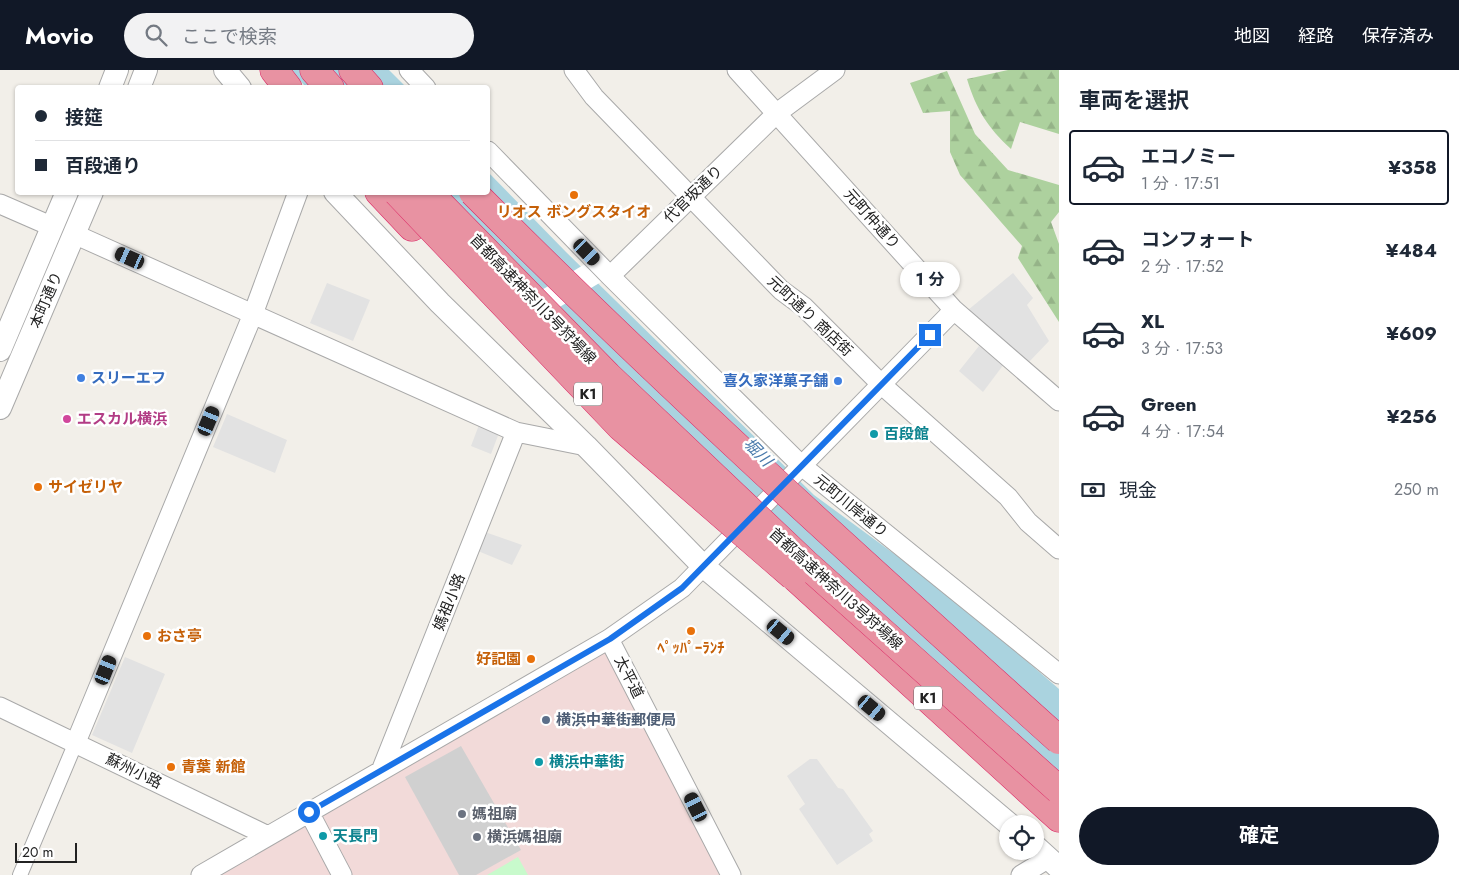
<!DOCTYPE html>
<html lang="ja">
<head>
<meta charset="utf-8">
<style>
  :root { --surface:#fff; --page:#f2f2f3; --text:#1f2937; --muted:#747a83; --line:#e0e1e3; --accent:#111827 }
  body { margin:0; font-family:Jost,"Noto Sans JP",sans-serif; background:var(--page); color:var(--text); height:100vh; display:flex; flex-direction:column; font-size:19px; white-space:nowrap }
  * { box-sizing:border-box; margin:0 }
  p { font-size:16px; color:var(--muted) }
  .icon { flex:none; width:28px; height:28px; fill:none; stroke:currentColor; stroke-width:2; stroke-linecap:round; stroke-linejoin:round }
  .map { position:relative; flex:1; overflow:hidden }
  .details { display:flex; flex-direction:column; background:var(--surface); width:400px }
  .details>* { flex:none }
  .banner { position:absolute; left:15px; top:15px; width:475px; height:110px; border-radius:5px; box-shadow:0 1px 4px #0004; display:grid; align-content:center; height:110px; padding:0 20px; background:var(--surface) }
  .controls { position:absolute; left:999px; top:745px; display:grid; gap:10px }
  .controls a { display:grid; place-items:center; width:45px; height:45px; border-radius:50%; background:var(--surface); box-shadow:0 1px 4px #0004; font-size:25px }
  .scale { position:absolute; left:15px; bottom:12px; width:62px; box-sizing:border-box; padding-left:5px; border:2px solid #222; border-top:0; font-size:14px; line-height:18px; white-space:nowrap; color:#222; -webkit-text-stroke:4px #fff; paint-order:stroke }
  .end { position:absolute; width:22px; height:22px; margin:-11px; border:6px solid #1a73e8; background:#fff; box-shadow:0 0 0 2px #fff }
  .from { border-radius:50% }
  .bubble { position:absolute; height:35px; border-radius:18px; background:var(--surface); box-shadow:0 1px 4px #0004; font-size:16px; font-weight:700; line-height:35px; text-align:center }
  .car { position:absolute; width:15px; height:30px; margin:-15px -8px; border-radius:6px; box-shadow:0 0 4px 1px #0007; background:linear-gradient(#222 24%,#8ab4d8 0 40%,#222 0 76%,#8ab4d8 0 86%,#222 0) }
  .banner b { display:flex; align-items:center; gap:18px; height:48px; font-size:19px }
  .banner b+b { border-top:1px solid var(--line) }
  .banner i { width:12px; height:12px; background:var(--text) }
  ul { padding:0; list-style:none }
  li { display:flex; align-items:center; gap:15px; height:75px; margin:0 10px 8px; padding:0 10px; border:2px solid transparent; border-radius:5px }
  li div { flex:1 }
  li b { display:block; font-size:19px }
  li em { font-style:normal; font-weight:700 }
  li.selected { border-color:var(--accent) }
  li>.icon { width:45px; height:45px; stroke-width:1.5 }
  h2 { padding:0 20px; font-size:22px; line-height:60px }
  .pay { display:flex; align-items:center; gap:12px; height:55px; padding:0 20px; font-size:19px }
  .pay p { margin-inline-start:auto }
  .button { display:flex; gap:10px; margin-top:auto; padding:10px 20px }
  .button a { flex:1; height:58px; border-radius:30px; background:var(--accent); color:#fff; font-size:20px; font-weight:700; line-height:58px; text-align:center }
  header { display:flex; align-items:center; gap:30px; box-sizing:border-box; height:70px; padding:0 25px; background:var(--accent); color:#fff }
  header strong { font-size:24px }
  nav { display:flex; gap:28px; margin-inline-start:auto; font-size:18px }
  .search { width:350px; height:45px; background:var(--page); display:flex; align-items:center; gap:12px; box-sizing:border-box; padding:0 18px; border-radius:28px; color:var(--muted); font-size:19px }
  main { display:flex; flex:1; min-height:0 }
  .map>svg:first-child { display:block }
</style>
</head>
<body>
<header>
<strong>Movio</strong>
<div class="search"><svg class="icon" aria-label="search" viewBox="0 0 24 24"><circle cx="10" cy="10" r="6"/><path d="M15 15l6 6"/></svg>ここで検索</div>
<nav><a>地図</a><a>経路</a><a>保存済み</a></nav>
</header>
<main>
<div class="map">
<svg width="1059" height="805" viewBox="0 0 1059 805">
  <defs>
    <pattern id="forest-firs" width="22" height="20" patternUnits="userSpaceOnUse" patternTransform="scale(1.25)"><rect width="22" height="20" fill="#add19e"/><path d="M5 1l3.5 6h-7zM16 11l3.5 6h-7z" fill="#95b388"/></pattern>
  </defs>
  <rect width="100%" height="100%" fill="#f2efe9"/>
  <path fill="#f2dad9" d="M 609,580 L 722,805 L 217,805 Z"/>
  <path fill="#d0d0d0" d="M 461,676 L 521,780 L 476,805 L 459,805 L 405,707 Z"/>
  <path fill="url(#forest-firs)" d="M 1008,0 L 1059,0 L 1059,64 L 1020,52 L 1011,79 C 988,58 976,39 967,9 Z
    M 947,1 L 975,64 L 1008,100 L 1059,115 L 1059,142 L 1051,152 L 1059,174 L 1059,252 L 1018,188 L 1022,176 L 960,105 L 950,82 L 950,41 L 923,43 L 910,13 Z"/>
  <path fill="#c8facc" d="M 518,787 L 528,805 L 487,805 Z"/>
  <path fill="#e2e2e2" d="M 1013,203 L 1033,228 L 1027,235 L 1049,271 L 1029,292 L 1001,271 L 968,240 Z
    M 327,213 L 370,230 L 353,271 L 310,253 Z
    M 979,276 L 1004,294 L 983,322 L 959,301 Z
    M 227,344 L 287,370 L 275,403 L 213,377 Z
    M 479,355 L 499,363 L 491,384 L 471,376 Z
    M 485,462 L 522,475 L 512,495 L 478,481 Z
    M 125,587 L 165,604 L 132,683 L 92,665 Z
    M 810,689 L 817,689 L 838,718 L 843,719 L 873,761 L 869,764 L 873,771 L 837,795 L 799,739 L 805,734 L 787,706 Z"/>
  <path fill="#aad3df" d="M 290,0 L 389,0 L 406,17 L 306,17 Z
    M 488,102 L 566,182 L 814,425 L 953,527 L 1059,619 L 1059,737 L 981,667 L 778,512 L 705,444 L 399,123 L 488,122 Z"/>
  <path fill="#fff" d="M 585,194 L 601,212 L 515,264 L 500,245 Z"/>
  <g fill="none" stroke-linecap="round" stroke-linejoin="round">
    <g stroke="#a9a9a9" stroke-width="16">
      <path id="pedestrian" d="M 20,805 L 76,672"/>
    </g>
    <g stroke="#a9a9a9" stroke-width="21">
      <path id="minor" d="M 409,0 L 426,18
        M 574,0 L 594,27 L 781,220 L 804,237 L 882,315 L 1008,427 L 1028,452 L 1059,479
        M 737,0 L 954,240 L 1059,331
        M 488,81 L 610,206 L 802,396 L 1059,604
        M 0,134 L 53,157
        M 74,164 L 516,362 L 586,376
        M 610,206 L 777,43 L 835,0
        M 609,569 L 731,805
        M 0,637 L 268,766
        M 76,672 L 253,244 L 298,122
        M 381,701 L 516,362
        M 309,742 L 342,805
        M 201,805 L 609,569 L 682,518 L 954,240
        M 1021,805 L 1049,788"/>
    </g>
    <g stroke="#a9a9a9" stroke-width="24">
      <path id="tertiary" d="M 225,0 L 240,18
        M 110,18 L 117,0
        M 139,18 L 146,0
        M 335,122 L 440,233 L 586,376 L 702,495 L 1009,754
        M 0,280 L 67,122
        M 0,338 L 92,122
        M 1035,776 L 1059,798"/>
    </g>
    <g stroke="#dc2a67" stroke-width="29">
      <path id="motorway" d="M 274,0 L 288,18
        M 314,0 L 330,18
        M 353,0 L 369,18
        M 379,122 L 412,157
        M 796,508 L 1059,748"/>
    </g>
    <use href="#pedestrian" stroke="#fff" stroke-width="14"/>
    <use href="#minor" stroke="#fff" stroke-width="19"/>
    <use href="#tertiary" stroke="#fff" stroke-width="22"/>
    <use href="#motorway" stroke="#e892a2" stroke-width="28"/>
    <g stroke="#dc2a67" stroke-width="29" stroke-linecap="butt">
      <path id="motorway-bridge" d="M 397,122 L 621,357 L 793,506
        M 428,122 L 608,306 L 805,493 L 1059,720
        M 473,122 C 662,312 860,491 1059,670"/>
    </g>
    <use href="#motorway-bridge" stroke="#e892a2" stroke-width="28"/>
  </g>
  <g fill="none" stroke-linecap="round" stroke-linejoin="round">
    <path stroke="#1a73e8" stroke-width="6" d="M 309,742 L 610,569 L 682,518 L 930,265"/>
  </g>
  <g fill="#e8710a" stroke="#fff" stroke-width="2">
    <circle cx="574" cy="125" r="5"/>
    <circle cx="38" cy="417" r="5"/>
    <circle cx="691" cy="561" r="5"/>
    <circle cx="147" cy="566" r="5"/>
    <circle cx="531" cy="589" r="5"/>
    <circle cx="171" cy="697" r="5"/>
  </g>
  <g fill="#3f7fe0" stroke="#fff" stroke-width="2">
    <circle cx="81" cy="308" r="5"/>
    <circle cx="838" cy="311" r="5"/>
  </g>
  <circle fill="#d1479c" stroke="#fff" stroke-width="2" cx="67" cy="349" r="5"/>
  <g fill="#0f9aa8" stroke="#fff" stroke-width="2">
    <circle cx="874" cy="364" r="5"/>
    <circle cx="539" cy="692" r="5"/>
    <circle cx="323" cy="766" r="5"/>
  </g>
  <circle fill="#5c6f8a" stroke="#fff" stroke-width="2" cx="546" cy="650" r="5"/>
  <g fill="#6b7280" stroke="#fff" stroke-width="2">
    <circle cx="462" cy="744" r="5"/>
    <circle cx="477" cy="767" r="5"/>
  </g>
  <g text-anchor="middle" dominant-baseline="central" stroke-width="5" stroke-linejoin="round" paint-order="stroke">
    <g fill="#fff" stroke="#646464" stroke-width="1">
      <rect x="574" y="312.5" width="28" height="23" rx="4"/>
      <rect x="914" y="616.5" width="28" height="23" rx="4"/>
    </g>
    <g font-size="14" font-weight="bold" fill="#222">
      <text x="588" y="324">K1</text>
      <text x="928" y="628">K1</text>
    </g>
    <g font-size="15" fill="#222" stroke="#fff">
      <text transform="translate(693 124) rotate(-44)">代官坂通り</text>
      <text transform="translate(872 149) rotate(48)">元町仲通り</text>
      <text transform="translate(533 229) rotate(46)">首都高速神奈川3号狩場線</text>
      <text transform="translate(46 230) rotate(-67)">本町通り</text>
      <text transform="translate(810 246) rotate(43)">元町通り 商店街</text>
      <text transform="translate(851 436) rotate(39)">元町川岸通り</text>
      <text transform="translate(836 519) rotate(42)">首都高速神奈川3号狩場線</text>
      <text transform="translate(449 532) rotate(-68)">媽祖小路</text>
      <text transform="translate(629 607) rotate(63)">太平道</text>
      <text transform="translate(134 701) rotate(26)">蘇州小路</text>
    </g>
    <g font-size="15" font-weight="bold" fill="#c56008" stroke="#fff" text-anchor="start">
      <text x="574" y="142" text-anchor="middle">リオス ボングスタイオ</text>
      <text x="48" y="417">サイゼリヤ</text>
      <text x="157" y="566">おさ亭</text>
      <text x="691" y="578" text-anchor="middle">ﾍﾟｯﾊﾟｰﾗﾝﾁ</text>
      <text x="521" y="589" text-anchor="end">好記園</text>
      <text x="181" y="697">青葉 新館</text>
    </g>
    <g font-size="15" font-weight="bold" fill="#366cbe" stroke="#fff" text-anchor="start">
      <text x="91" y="308">スリーエフ</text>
      <text x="828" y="311" text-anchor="end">喜久家洋菓子舗</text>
    </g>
    <g font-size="15" font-weight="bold" fill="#b23c85" stroke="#fff" text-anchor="start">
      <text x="77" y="349">エスカル横浜</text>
    </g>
    <g font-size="15" font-weight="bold" fill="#0d838f" stroke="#fff" text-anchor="start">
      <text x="884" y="364">百段館</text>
      <text x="549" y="692">横浜中華街</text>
      <text x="333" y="766">天長門</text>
    </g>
    <g font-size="15" font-weight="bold" fill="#4e5e75" stroke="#fff" text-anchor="start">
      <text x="556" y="650">横浜中華街郵便局</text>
    </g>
    <g font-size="15" font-weight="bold" fill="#5b616d" stroke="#fff" text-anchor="start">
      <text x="472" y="744">媽祖廟</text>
      <text x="487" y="767">横浜媽祖廟</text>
    </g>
    <g font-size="16" font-style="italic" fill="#4a7aab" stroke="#fff">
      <text transform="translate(758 382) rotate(45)">堀川</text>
    </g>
  </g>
</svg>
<div class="controls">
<a><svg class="icon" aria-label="locate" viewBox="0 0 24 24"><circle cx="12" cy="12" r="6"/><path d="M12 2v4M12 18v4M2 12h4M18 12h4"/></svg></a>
</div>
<div class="scale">20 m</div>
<i class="end from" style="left:309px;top:742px"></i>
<i class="end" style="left:930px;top:265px"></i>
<div class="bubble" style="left:900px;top:192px;width:60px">1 分</div>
<i class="car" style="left:587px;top:182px;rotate:136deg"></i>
<i class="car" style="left:130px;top:188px;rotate:294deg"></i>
<i class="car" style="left:209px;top:351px;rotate:23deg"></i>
<i class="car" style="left:781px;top:562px;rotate:130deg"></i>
<i class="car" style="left:106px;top:600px;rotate:22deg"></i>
<i class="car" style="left:872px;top:638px;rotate:130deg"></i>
<i class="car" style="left:696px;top:737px;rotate:333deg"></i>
<div class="banner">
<b><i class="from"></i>接筵</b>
<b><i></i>百段通り</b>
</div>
</div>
<section class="details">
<h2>車両を選択</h2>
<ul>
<li class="selected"><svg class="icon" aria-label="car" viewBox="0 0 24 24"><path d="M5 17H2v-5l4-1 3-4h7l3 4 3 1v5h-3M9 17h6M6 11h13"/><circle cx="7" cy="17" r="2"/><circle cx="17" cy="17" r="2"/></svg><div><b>エコノミー</b><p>1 分 · 17:51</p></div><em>¥358</em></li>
<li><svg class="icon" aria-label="car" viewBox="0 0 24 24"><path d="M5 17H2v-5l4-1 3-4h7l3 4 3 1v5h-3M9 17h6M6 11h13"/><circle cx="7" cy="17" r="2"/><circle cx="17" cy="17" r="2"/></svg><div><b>コンフォート</b><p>2 分 · 17:52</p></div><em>¥484</em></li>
<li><svg class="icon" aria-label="car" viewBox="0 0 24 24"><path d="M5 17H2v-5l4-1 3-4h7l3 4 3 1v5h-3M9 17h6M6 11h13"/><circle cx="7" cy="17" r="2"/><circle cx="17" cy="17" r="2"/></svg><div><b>XL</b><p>3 分 · 17:53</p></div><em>¥609</em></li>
<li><svg class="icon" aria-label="car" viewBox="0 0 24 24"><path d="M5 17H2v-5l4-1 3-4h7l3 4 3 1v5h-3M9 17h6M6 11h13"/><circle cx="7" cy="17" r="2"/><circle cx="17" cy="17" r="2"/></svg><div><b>Green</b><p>4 分 · 17:54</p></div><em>¥256</em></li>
</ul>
<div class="pay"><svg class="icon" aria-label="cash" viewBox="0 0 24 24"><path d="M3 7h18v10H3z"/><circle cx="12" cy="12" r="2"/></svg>現金<p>250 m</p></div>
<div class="button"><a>確定</a></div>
</section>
</main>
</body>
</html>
